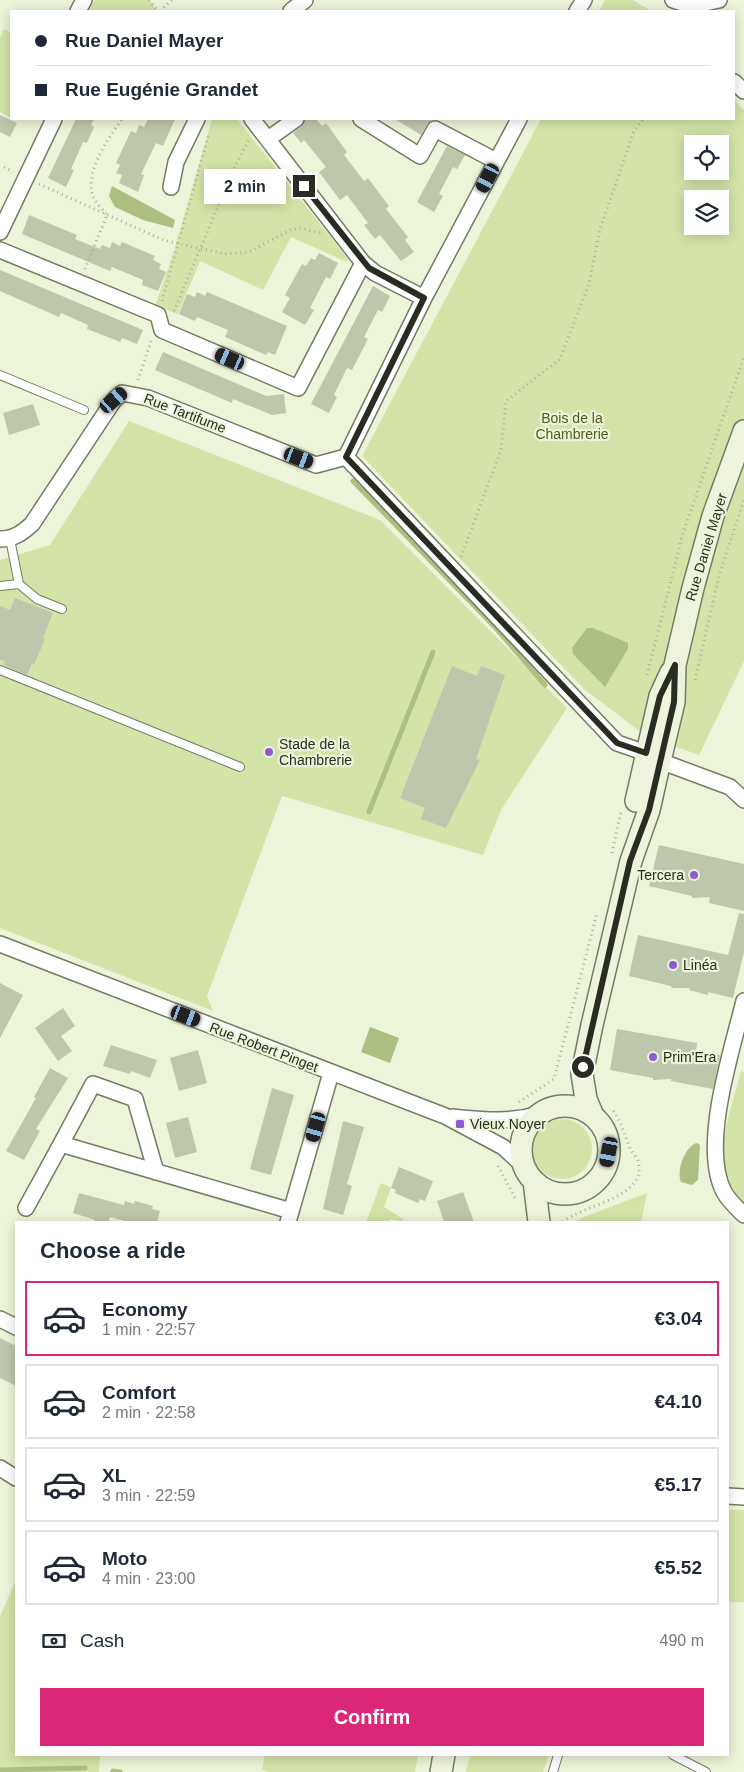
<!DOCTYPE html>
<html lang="en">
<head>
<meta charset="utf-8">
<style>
  :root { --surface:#fff; --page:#f2f2f3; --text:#1f2937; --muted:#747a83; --line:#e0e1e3; --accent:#db2777 }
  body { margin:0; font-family:Arial,sans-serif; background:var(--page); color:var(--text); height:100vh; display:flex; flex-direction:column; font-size:19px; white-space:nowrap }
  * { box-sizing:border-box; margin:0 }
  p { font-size:16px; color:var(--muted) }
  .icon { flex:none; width:28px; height:28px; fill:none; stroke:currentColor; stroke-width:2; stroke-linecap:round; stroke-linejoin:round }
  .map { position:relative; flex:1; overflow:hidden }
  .sheet { position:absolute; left:15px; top:1221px; width:714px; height:535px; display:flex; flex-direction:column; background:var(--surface); border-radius:0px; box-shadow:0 2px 12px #0003 }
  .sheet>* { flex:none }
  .banner { position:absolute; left:10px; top:10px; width:725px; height:110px; border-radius:0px; box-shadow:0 2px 12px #0003; display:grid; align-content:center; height:110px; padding:0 25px; background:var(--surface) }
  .tools { position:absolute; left:684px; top:135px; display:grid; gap:10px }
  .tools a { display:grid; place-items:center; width:45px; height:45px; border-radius:0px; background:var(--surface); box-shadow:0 2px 12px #0003; font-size:25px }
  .end { position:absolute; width:22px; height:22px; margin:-11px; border:6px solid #292c22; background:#fff; box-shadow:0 0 0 2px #fff }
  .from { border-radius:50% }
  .bubble { position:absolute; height:35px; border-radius:0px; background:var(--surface); box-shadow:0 2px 12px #0003; font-size:16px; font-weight:800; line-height:35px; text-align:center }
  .car { position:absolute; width:15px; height:30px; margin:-15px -8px; border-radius:6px; box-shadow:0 0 4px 1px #0007; background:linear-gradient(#222 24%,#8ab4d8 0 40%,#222 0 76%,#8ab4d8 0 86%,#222 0) }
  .banner b { display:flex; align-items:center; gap:18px; height:48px; font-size:19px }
  .banner b+b { border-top:1px solid var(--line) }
  .banner i { width:12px; height:12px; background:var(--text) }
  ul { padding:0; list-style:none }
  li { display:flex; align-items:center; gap:15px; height:75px; margin:0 10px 8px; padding:0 15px; border:2px solid var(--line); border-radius:0px }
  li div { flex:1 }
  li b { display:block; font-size:19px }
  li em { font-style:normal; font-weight:800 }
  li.on { border-color:var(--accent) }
  li>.icon { width:45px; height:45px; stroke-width:1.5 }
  h2 { padding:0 25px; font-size:22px; line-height:60px }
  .pay { display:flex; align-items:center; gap:12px; height:55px; padding:0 25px; font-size:19px }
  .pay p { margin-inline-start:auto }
  .button { display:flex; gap:10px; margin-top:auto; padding:10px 25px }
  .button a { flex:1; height:58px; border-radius:0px; background:var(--accent); color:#fff; font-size:20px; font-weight:800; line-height:58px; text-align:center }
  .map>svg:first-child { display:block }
</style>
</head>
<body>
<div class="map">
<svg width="744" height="1772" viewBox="0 0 744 1772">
  <rect width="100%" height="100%" fill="#ecf4d9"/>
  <path fill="#d4e4a8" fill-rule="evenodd" d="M 95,0 L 150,0 L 157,11 L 89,11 Z
    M 605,0 L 633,0 L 651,11 L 599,11 Z
    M 4,29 L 11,33 L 11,118 L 0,112 L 0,37 Z
    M 734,100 L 744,110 L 744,661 L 699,755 L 646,736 L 584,689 L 362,456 L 541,119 L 734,119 ZM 692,144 L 720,144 L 720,171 L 692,171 ZM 692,199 L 720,199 L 720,226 L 692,226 Z
    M 212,119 L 237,119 L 347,258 L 347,262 L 291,237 L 263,290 L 200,261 L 178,314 L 155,306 L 174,251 Z
    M 129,421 L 380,520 L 567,708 L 501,810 L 483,855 L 282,796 L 207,996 L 213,1011 L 0,928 L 0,560 L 50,545 Z
    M 741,1071 L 744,1072 L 744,1203 C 705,1170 731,1112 741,1071 Z
    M532 1149a30 30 0 1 1 60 0a30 30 0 1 1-60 0Z
    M 381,1183 L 391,1188 L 384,1207 L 403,1219 L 403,1222 L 390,1219 L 389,1222 L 366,1222 Z
    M 647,1193 L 641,1222 L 575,1222 L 584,1217 Z
    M 728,1510 L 744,1510 L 744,1602 L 728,1602 Z
    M 16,1580 L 16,1755 L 100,1755 L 99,1772 L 0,1772 L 0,1616 Z
    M 265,1755 L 418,1755 L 415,1772 L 269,1772 L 262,1770 Z
    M 470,1755 L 549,1755 L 543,1772 L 466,1772 Z"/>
  <path fill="#aebf82" d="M 112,186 L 175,220 L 173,228 L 143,220 L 115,207 L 109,196 Z
    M 587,628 L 593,628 L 628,643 L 628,649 L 605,687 L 573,654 L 572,648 Z
    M 370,1027 L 399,1038 L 390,1063 L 361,1052 Z
    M 697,1143 L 700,1145 L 698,1180 L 692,1185 L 681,1182 C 676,1171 685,1146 697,1143 Z"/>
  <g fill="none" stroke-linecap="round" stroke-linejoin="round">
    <path stroke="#aebf82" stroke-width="5" d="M 353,481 L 494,626 L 545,685
      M 369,812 L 433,652
      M 0,1770 L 85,1768
      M 113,1771 L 120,1772"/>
  </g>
  <path fill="#bec6ac" d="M 0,115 L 17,123 L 10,137 L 0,132 Z
    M 76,119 L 94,119 L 91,125 L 94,127 L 87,143 L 83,142 L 71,169 L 74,170 L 66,187 L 48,178 Z
    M 148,119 L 175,119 L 163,146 L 156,143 L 141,174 L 144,175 L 138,192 L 119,183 L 122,175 L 116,173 L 120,165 L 116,163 L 131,131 L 136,133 L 139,125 L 144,127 Z
    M 305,119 L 316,119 L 322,126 L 326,123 L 347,152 L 344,155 L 364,181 L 368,178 L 389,206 L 386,209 L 408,237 L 405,240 L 414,252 L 401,261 L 380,235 L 375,239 L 364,225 L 368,223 L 347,195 L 340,200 L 319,172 L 326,167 L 304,140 L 301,143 L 293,133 L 302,126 Z
    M 395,119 L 435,119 L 427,124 L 421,135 Z
    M 447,146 L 465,155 L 457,169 L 453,167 L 439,194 L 443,196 L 434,212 L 417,202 Z
    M 29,215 L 77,235 L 75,239 L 100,249 L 102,245 L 110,248 L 112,242 L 120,246 L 122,242 L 155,256 L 153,260 L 161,264 L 159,269 L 166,272 L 158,291 L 142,285 L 143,280 L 112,267 L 110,271 L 22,234 Z
    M 319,253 L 338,263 L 330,279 L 326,277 L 310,308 L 314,310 L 305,325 L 282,312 L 290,298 L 285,295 L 302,264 L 306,266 L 311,258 L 315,260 Z
    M 0,270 L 143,330 L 137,344 L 122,338 L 120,342 L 113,339 L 87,329 L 88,325 L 61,313 L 59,317 L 0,291 Z
    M 373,286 L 390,296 L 382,312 L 378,310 L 364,337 L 368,339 L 352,370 L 347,368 L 334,395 L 337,397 L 329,413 L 311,404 Z
    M 197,292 L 205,296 L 207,292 L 287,326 L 275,355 L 268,352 L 266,355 L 225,337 L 228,330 L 197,317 L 195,321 L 179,314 L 187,294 L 195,297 Z
    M 163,352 L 266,396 L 284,394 L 286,413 L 272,415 L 233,399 L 232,403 L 155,370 Z
    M 33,404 L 40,425 L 9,435 L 3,413 Z
    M 15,598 L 53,613 L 43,638 L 45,639 L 34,665 L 32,663 L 27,675 L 4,665 L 5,661 L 0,660 L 0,606 L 10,610 Z
    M 452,666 L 477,676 L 481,666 L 505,675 L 476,759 L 480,760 L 446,828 L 421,819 L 425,808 L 400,798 Z
    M 659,845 L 744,864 L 744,911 L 709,903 L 710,897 L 692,898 L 692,896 L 649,886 Z
    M 739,913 L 744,914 L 744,952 L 733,998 L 708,992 L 708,995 L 689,990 L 690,988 L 672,988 L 671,986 L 629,976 L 638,935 L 728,955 Z
    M 0,983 L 23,995 L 0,1038 Z
    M 63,1008 L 75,1026 L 61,1036 L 72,1051 L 58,1061 L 35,1028 Z
    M 617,1029 L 697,1043 L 696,1051 L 720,1055 L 713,1089 L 671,1081 L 671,1079 L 653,1080 L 653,1078 L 610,1070 Z
    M 111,1045 L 157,1060 L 150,1078 L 131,1071 L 130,1074 L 103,1066 Z
    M 198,1050 L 207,1083 L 179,1091 L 170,1058 Z
    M 50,1068 L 68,1078 L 36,1129 L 40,1131 L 24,1160 L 6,1151 L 36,1098 L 34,1097 Z
    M 272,1088 L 294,1095 L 271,1175 L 250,1169 Z
    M 188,1117 L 197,1152 L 175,1158 L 166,1123 Z
    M 343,1121 L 364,1127 L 347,1184 L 352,1186 L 343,1215 L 323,1209 Z
    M 399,1167 L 433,1181 L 425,1201 L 420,1199 L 418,1203 L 395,1193 L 396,1190 L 391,1188 Z
    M 463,1192 L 474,1222 L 444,1222 L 437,1201 Z
    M 79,1193 L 124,1205 L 125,1201 L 134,1204 L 135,1201 L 153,1206 L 152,1209 L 160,1211 L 157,1222 L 128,1222 L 110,1217 L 108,1222 L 94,1222 L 95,1220 L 73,1213 Z
    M 0,1338 L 16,1346 L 16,1386 L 0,1378 Z"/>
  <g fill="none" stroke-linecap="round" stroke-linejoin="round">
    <g stroke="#757c64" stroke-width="10">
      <path id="lane" d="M 0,375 L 84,410
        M 10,539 L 19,584 L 37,599 L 62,609
        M 0,586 L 19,584
        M 0,670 L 240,767
        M 673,1755 L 706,1772
        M 553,1772 L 558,1755"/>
    </g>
    <g stroke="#757c64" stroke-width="18">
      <path id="street" d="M 673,0 L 691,6 L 719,0
        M 78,11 L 84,0
        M 291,11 L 305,0
        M 577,11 L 584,0
        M 734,82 L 744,91
        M 252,119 L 363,263 L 375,273 L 424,298
        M 361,119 L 420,156 L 435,129 L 496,161
        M 519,119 L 424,298 L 346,457 L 617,743 L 646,753
        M 268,139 L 296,119
        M 171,187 L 176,162 L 197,119
        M 0,232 L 54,119
        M 0,250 L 158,315 L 162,330 L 298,388 L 363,263
        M 0,539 C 14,539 22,533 32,524 L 114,400 L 122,393 L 148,398 L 316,465 L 346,457
        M 660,761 L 730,787 L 744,800
        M 0,944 L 445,1116 L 503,1147 L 524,1166
        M 744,1001 C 732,1050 700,1146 724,1192 C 729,1201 737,1208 744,1215
        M 452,1117 C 485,1120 508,1123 541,1114
        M 156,1172 L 135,1099 L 93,1084 L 61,1144 L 291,1211
        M 26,1208 L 61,1144
        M 288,1222 L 331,1073
        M 0,1319 L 16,1327
        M 0,1468 L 16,1478
        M 728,1496 L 744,1497"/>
    </g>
    <g stroke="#757c64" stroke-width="24">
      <path id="secondary" d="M 636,801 L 660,696 L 671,672
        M521 1150a44 44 0 1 1 88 0a44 44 0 1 1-88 0Z
        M 593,1116 L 586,1099 L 582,1074 L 592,1025 L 631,861 L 649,810 L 660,761 L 674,702 L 675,665 L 693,588 L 713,516 L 744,431
        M 534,1181 L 539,1222
        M 441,1772 L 444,1755"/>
    </g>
    <path stroke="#a9af9a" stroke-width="3" stroke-dasharray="1 4" stroke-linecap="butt" d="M 149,0 L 158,11
      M 160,11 L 172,0
      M 4,167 L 13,172
      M 39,184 L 163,240 L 225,254 L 249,252 L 290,230 L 301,228 L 320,233
      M 85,269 L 107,215 C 103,210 96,203 93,197 C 84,171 109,138 122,119
      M 162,301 L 209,134
      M 174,311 L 236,164 L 249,140
      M 138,380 L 151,341
      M 461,557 L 501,450 L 506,401 L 560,359 L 589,284 L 600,229 L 634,131 L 643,119
      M 647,675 L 683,533 L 744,357
      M 695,680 L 719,576 L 744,500
      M 612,853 L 621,811
      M 519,1102 L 554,1079 L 597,913
      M 498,1166 L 515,1198
      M 563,1222 C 581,1205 649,1198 638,1161 C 636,1156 632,1152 630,1148 C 624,1134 621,1121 612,1109"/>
    <use href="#lane" stroke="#fff" stroke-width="8"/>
    <use href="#street" stroke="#fff" stroke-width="15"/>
    <use href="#secondary" stroke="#eef3de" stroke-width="21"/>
  </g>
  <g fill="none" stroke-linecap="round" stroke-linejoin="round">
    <path stroke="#292c22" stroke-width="6" d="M 304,186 L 369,268 L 424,298 L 346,457 L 617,743 L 646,753 L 660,696 L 675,665 L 674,702 L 649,810 L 630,861 L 583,1067"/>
  </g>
  <g fill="#8f5bd4" stroke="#ecf4d9" stroke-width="2">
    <circle cx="269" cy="752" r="5"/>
    <circle cx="694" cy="875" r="5"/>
    <circle cx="673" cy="965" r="5"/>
    <circle cx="653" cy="1057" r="5"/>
    <rect x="455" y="1119" width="10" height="10" rx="2.5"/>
  </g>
  <g text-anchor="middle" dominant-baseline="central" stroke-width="4.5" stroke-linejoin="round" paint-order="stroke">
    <g font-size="14" fill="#292c22" stroke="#ecf4d9">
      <text transform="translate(185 413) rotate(21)">Rue Tartifume</text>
      <text transform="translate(706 547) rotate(-73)">Rue Daniel Mayer</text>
      <text transform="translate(264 1047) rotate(21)">Rue Robert Pinget</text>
    </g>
    <g font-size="14" fill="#4f5d1b" stroke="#ecf4d9">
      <text x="572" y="418">Bois de la<tspan x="572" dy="16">Chambrerie</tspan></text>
    </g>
    <g font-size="14" fill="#292c22" stroke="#ecf4d9" text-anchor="start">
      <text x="279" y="744">Stade de la<tspan x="279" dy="16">Chambrerie</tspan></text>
      <text x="684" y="875" text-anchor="end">Tercera</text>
      <text x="683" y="965">Linéa</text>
      <text x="663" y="1057">Prim'Era</text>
      <text x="470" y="1124">Vieux Noyer</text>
    </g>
  </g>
</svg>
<div class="tools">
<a><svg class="icon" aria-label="locate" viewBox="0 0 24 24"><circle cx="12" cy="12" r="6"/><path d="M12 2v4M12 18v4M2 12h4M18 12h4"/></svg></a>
<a><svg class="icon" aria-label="layers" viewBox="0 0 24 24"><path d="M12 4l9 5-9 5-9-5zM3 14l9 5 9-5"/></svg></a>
</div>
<i class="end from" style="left:583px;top:1067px"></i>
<i class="end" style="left:304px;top:186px"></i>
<div class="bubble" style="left:204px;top:169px;width:82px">2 min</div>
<i class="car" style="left:488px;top:178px;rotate:208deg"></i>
<i class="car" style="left:230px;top:359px;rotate:293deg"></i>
<i class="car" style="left:114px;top:400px;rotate:49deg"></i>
<i class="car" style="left:299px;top:458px;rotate:111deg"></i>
<i class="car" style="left:186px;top:1016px;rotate:111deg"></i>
<i class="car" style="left:316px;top:1127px;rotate:196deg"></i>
<i class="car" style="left:609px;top:1152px;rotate:191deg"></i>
<div class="banner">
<b><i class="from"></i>Rue Daniel Mayer</b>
<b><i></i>Rue Eugénie Grandet</b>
</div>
<section class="sheet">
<h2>Choose a ride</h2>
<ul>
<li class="on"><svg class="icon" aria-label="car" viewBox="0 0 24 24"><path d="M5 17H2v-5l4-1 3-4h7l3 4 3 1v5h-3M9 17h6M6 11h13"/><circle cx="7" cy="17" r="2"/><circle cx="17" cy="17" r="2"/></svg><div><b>Economy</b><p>1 min · 22:57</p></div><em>€3.04</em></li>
<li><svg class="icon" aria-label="car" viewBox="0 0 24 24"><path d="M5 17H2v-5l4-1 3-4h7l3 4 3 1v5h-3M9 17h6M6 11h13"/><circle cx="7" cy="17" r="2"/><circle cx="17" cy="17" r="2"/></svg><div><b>Comfort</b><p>2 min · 22:58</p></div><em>€4.10</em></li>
<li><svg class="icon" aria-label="car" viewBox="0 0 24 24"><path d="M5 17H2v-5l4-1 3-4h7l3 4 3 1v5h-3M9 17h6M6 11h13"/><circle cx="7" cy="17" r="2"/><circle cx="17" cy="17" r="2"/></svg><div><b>XL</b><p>3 min · 22:59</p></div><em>€5.17</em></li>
<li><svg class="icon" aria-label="car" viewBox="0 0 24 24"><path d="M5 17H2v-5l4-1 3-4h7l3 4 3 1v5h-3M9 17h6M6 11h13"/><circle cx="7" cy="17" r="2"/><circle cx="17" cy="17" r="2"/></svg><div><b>Moto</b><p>4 min · 23:00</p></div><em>€5.52</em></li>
</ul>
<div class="pay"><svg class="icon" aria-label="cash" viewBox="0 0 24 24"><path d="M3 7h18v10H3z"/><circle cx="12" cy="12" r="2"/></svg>Cash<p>490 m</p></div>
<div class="button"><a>Confirm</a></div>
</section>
</div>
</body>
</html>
